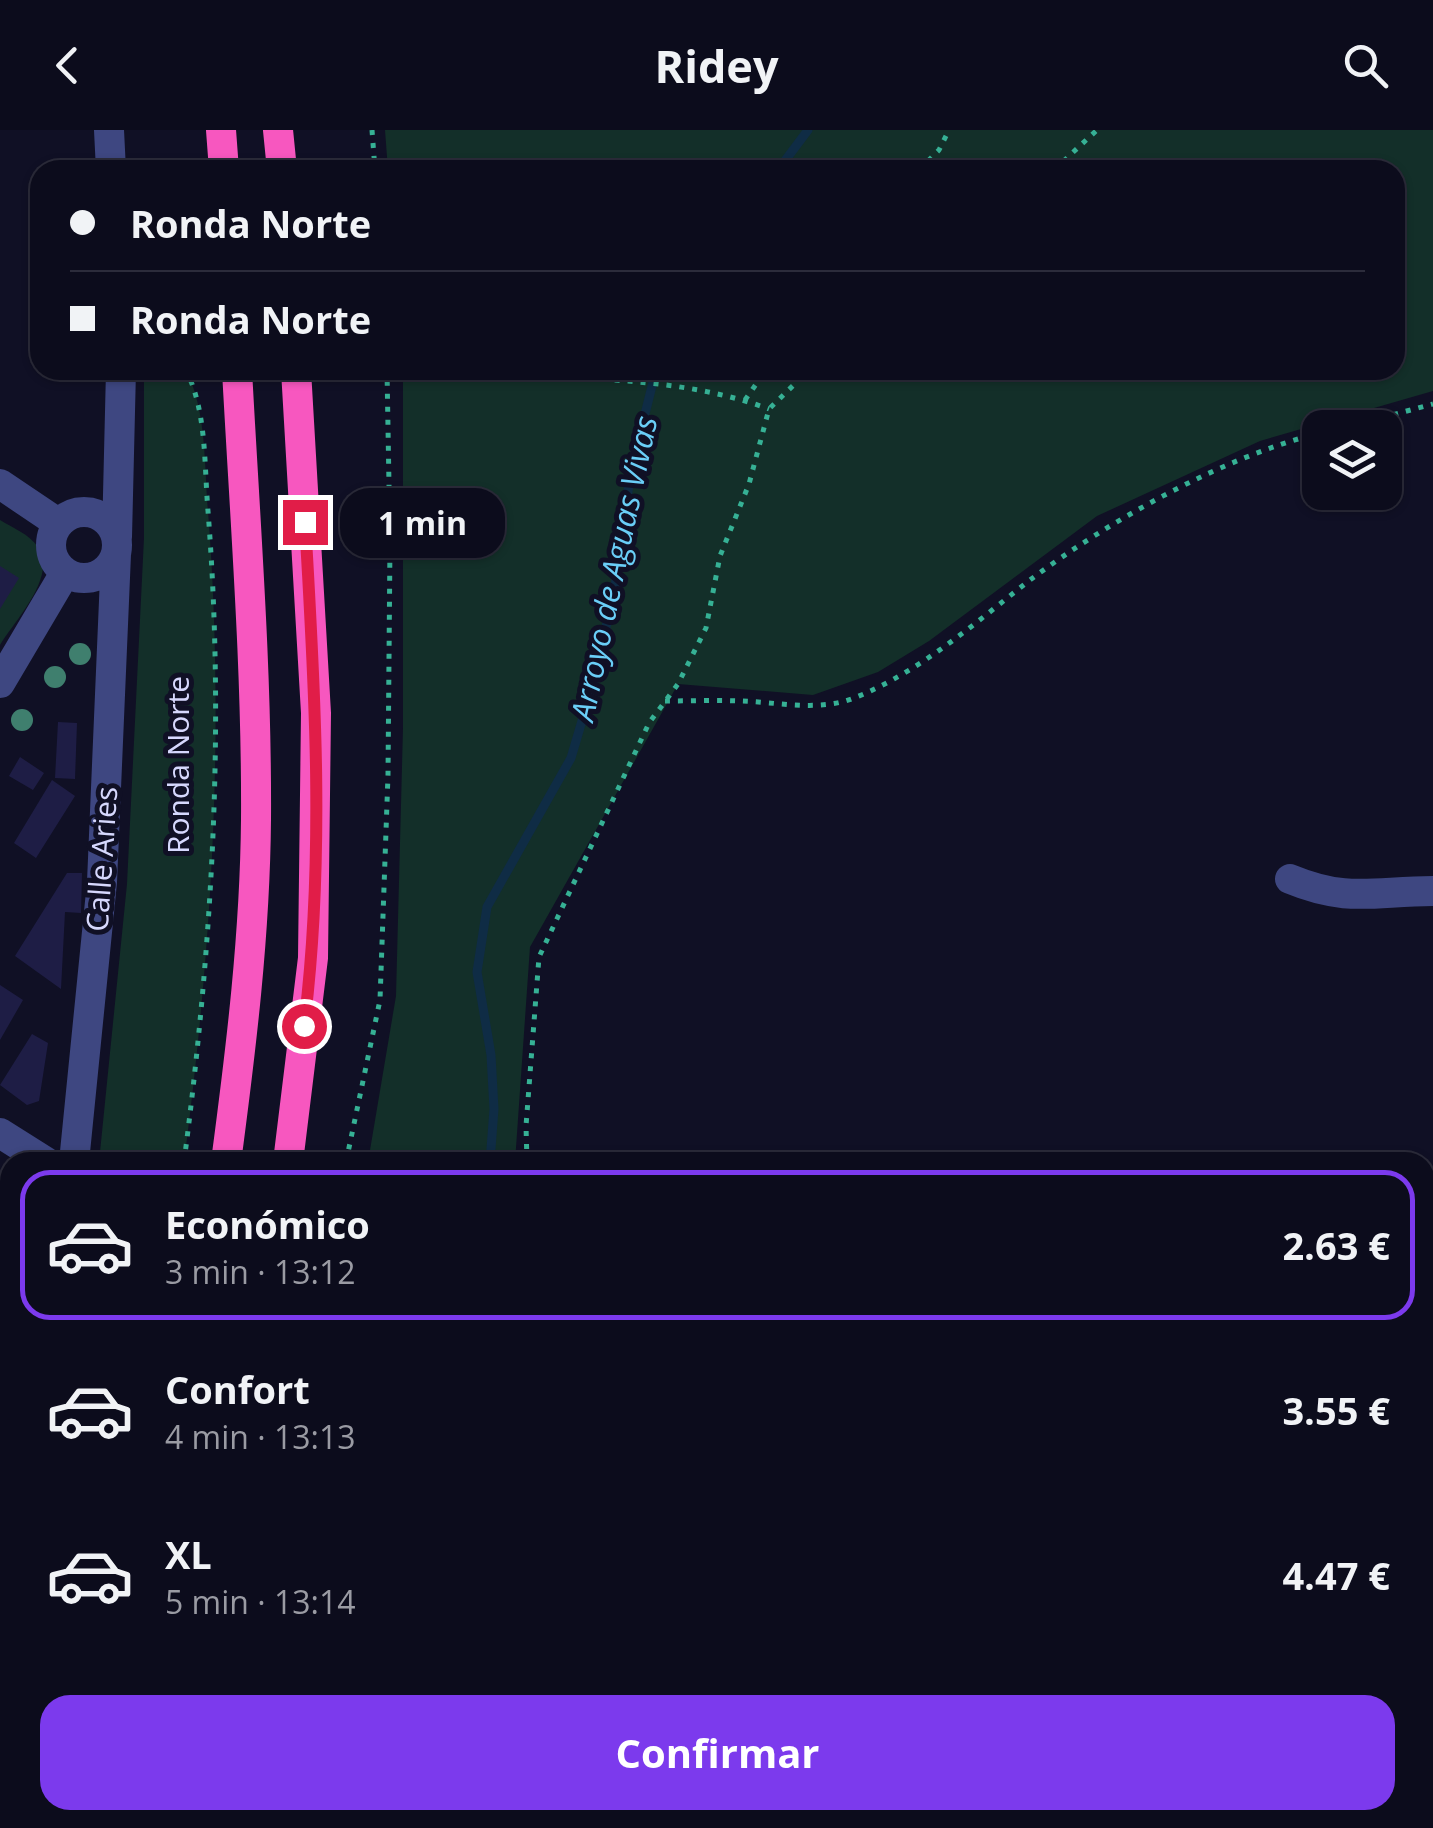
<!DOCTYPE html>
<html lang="es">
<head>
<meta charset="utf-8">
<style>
  :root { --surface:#0c0c1c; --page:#1a1a29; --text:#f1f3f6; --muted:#9a9ba3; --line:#2c2c3b; --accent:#7c3aed }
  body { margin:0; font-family:"Open Sans",sans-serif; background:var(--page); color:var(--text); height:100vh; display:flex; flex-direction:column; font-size:38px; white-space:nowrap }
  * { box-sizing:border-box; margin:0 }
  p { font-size:32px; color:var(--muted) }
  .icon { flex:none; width:55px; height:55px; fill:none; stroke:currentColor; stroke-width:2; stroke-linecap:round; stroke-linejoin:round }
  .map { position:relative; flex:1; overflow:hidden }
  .side { position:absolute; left:0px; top:1022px; width:1435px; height:678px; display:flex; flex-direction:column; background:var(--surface); border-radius:30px 30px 0 0; box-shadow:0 2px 8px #0004,0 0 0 2px var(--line) }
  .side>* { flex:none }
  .banner { position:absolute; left:30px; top:30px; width:1375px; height:220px; border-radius:30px; box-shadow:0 2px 8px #0004,0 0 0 2px var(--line); display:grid; align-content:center; height:220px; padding:0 40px; background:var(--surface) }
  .fabs { position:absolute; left:1302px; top:280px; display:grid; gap:20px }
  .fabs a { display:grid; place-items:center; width:100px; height:100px; border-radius:20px; background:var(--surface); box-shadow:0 2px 8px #0004,0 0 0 2px var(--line); font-size:50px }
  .end { position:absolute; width:45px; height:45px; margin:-22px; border:12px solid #e11d48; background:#fff; box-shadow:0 0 0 5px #fff }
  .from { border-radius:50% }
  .bubble { position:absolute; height:70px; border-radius:30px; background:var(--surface); box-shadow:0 2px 8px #0004,0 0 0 2px var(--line); font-size:32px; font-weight:700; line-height:70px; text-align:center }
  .banner b { display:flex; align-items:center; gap:35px; height:95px; font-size:38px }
  .banner b+b { border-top:2px solid var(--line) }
  .banner i { width:25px; height:25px; background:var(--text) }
  ul { padding:18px 0 0; list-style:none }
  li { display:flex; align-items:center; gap:30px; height:150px; margin:0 20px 15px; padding:0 20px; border:5px solid transparent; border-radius:30px }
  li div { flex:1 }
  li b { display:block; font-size:38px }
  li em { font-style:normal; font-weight:700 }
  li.on { border-color:var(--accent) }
  li>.icon { width:90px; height:90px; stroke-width:1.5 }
  .action { display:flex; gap:20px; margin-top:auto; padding:20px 40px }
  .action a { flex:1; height:115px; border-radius:30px; background:var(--accent); color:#fff; font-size:40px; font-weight:700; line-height:115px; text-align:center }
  header { display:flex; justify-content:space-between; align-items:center; height:130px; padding:0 40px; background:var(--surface); font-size:45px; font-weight:700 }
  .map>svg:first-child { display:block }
</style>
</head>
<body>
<header><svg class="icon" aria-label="back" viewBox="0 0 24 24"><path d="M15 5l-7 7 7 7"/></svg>Ridey<svg class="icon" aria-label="search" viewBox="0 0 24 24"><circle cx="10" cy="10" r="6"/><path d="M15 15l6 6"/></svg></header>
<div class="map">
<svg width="1433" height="1698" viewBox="0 0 1433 1698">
  <rect width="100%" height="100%" fill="#101025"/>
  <path fill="#132f29" d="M 385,0 L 1433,0 L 1433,261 L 1260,311 L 1097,386 L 929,511 L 878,542 L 813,565 L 678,554 L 530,817 L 515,1032 L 368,1032 L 396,866 L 403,598 L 403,240 L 1395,240 L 1395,40 L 388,40 Z
    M 144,240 L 186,240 C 207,282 204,334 208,381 C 225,598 212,817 184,1032 L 99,1032 L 127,754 L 144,408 Z
    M 0,390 C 13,398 29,404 38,417 C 58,446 15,490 0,515 Z
    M 1433,1261 L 1433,1698 L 1067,1698 L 1074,1690 L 1425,1690 L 1425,1274 Z
    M 10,1605 L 10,1690 L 76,1690 L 75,1698 L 0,1698 L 0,1643 Z
    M 239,1690 L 436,1690 L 434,1698 L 238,1698 Z"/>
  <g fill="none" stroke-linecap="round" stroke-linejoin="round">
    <path stroke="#0f2c45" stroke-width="9" d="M 778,40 L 808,0
      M 490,1032 L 494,979 L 491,925 L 477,842 L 487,777 L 571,628 L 595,547 L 615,456 L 631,340 L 656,240
      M 319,1698 L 319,1690"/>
  </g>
  <path fill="#1e1d45" d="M 0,436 L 19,448 L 0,479 Z
    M 58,592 L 77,593 L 75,649 L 55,648 Z
    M 20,627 L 44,643 L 33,660 L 9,646 Z
    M 52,650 L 75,666 L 36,728 L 14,713 Z
    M 67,743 L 82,743 L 81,783 L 65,782 L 61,859 L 15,826 Z
    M 0,855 L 23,870 L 0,910 Z
    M 32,904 L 48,913 L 39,971 L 27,975 L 0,955 Z
    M 0,1293 L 10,1299 L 10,1359 L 0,1353 Z
    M 0,1393 L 10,1399 L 10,1421 L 5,1429 L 0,1425 Z"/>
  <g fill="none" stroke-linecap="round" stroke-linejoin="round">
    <path stroke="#36b195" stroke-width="5" stroke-dasharray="5 8" stroke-linecap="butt" d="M 372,0 L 375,40
      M 919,40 L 939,20 L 949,0
      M 1054,40 L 1097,0
      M 446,240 C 553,252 666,241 769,279
      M 745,270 L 766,240
      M 1343,298 L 1433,274
      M 665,571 C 690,571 716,570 741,571 C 777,572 819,582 854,568 C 920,542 975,493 1030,450 C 1110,390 1223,327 1320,303
      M 184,1032 C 212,817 225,598 208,381 C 204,334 207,282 186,240
      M 346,1032 L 380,870 L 388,645 L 390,412 L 387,240
      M 527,1032 L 526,996 L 539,827 L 649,593 L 678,554 L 706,498 L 720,426 L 749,354 L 769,279 L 809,240
      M 74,1698 L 76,1690
      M 220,1698 L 221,1690
      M 443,1698 L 446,1690"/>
    <path stroke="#3e4781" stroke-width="30" d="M 109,0 L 111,40
      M 0,354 L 58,393
      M51 415a33 33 0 1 1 66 0a33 33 0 1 1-66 0Z
      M 117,407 L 121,240
      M 0,553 L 65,443
      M 1290,749 C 1348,773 1374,761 1433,761
      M 0,1003 L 46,1032
      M 74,1032 L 102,752 L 116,424
      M 0,1200 L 10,1185"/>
    <path stroke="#f757bf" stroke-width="30" d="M 221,0 L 224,40
      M 278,0 L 282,40
      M 226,1032 C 241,919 255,805 256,690 C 257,540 245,390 237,240
      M 288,1032 L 313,828 L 316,583 L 296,240
      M 115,1698 L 116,1690
      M 180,1698 L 182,1690"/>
  </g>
  <g fill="#3f7f6e">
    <circle cx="80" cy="524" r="11"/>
    <circle cx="55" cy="547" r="11"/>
    <circle cx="22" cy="590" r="11"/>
  </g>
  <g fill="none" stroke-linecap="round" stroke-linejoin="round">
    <path stroke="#e11d48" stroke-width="12" d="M 304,896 C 325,730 315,559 305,392"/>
  </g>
  <g text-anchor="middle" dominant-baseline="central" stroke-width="10" stroke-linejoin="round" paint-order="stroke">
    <g font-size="30" fill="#d6d8fd" stroke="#101025">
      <text transform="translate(177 635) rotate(-90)">Ronda Norte</text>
      <text transform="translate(101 729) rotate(-86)">Calle Aries</text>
    </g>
    <g font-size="32" font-style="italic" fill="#6acef7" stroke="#101025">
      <text transform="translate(613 438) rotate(-78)">Arroyo de Aguas Vivas</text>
    </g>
  </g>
</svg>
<div class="fabs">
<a><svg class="icon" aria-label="layers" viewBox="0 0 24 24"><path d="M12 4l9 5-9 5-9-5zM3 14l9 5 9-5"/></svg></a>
</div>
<i class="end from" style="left:304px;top:896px"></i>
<i class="end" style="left:305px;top:392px"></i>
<div class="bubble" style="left:340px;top:358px;width:165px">1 min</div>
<div class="banner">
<b><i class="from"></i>Ronda Norte</b>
<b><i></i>Ronda Norte</b>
</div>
<section class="side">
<ul>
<li class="on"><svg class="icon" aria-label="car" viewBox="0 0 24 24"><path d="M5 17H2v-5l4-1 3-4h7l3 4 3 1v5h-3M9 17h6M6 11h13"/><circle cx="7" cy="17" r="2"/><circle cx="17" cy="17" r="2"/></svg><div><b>Económico</b><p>3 min · 13:12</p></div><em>2.63 €</em></li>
<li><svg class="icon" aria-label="car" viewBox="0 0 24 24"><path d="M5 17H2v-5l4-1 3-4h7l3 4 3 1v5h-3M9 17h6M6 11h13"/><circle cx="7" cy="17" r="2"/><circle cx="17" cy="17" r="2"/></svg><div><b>Confort</b><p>4 min · 13:13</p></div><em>3.55 €</em></li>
<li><svg class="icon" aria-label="car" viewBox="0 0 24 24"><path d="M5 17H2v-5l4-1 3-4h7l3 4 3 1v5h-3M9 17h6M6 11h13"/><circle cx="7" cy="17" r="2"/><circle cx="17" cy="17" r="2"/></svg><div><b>XL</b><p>5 min · 13:14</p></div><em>4.47 €</em></li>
</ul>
<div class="action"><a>Confirmar</a></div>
</section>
</div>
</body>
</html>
